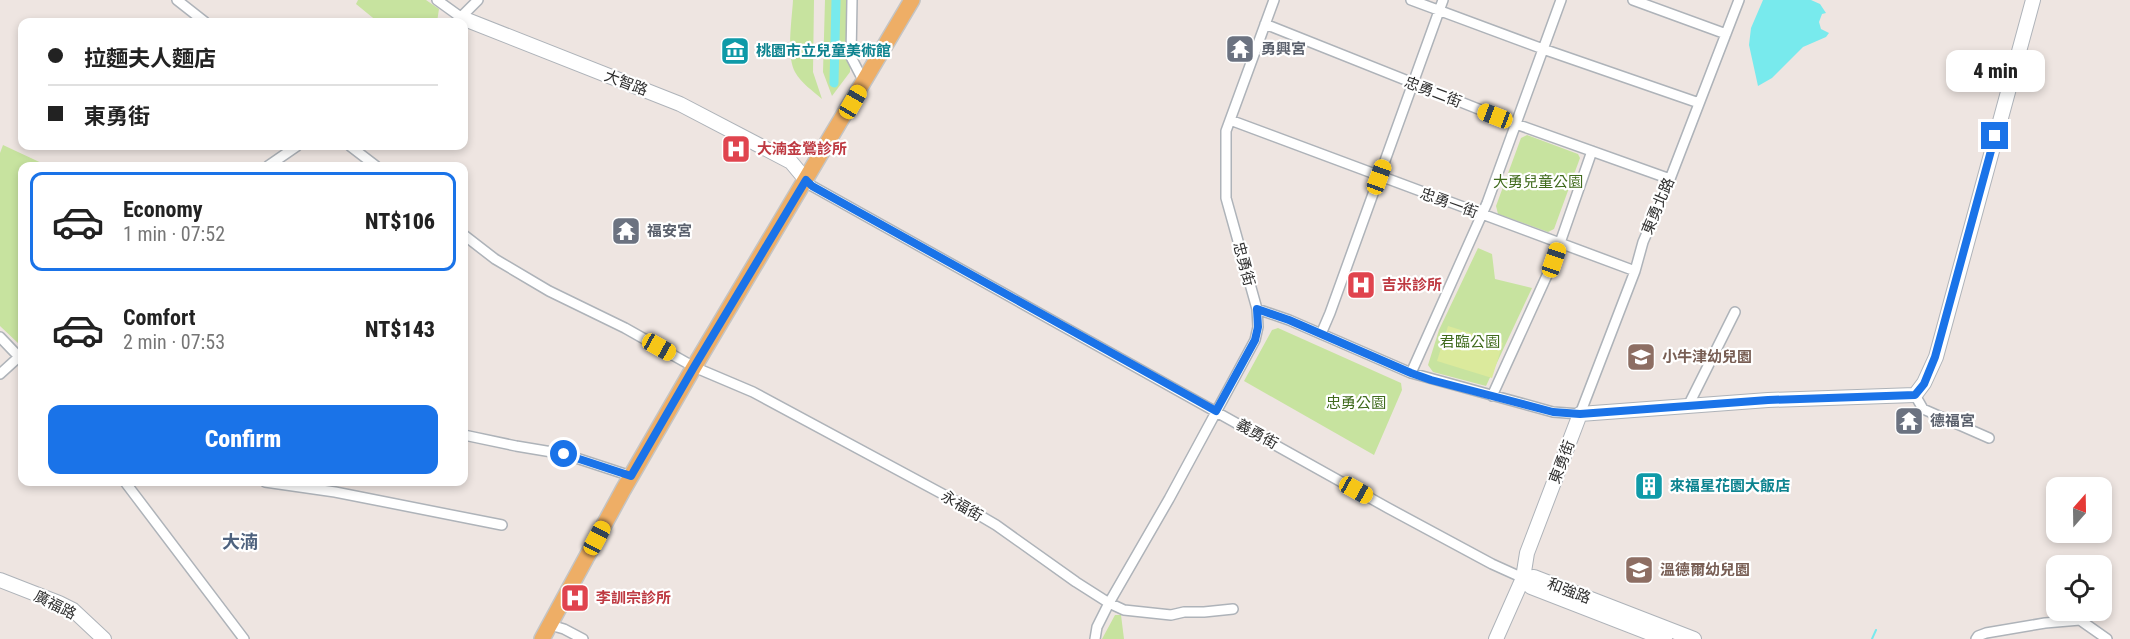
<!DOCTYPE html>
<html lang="en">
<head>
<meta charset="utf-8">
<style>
  :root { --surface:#fff; --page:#f6f6f6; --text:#222; --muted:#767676; --line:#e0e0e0; --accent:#1a73e8 }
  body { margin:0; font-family:"Roboto Condensed","Noto Sans TC",sans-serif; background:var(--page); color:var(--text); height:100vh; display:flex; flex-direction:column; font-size:22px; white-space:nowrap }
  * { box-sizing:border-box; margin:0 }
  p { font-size:20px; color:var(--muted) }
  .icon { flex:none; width:33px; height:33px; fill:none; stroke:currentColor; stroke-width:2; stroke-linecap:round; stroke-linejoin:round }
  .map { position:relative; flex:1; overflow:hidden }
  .drawer { position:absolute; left:18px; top:162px; width:450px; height:324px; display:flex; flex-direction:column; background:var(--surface); border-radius:12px; box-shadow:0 3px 9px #0003 }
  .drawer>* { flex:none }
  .hud { position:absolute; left:18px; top:18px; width:450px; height:132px; border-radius:12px; box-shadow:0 3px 9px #0003; display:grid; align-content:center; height:132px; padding:0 30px; background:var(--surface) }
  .needle { width:39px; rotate:20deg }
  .fabs { position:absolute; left:2046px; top:477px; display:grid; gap:12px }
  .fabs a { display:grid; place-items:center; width:66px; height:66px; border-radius:12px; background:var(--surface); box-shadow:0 3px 9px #0003; font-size:30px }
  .end { position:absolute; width:27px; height:27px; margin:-14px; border:8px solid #1a73e8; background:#fff; box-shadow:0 0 0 3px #fff }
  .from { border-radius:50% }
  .bubble { position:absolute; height:42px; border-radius:12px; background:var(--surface); box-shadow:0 3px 9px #0003; font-size:20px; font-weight:800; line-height:42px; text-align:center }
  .car { position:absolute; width:18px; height:36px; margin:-18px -9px; border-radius:8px; box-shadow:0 0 4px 2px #0007; background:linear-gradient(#f5c518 24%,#345 0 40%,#f5c518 0 76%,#345 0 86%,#f5c518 0) }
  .hud b { display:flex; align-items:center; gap:21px; height:57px; font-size:22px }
  .hud b+b { border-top:2px solid var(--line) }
  .hud i { width:15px; height:15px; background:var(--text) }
  ul { padding:10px 0 0; list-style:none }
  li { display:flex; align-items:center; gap:18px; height:99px; margin:0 12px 9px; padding:0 18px; border:3px solid transparent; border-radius:12px }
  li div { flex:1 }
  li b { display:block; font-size:22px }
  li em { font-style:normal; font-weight:800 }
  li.on { border-color:var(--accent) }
  li>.icon { width:54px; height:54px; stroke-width:1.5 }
  .button { display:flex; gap:12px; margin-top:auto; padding:12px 30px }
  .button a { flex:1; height:69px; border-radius:12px; background:var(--accent); color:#fff; font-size:24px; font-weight:800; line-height:69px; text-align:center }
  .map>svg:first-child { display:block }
</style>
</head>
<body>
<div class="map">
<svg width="2130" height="639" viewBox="0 0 2130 639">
  <rect width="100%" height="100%" fill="#eee5e1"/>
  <path fill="#c7e39f" d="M 358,0 L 426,0 L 439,9 L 437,22 L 378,22 L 356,4 Z
    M 793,0 L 814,0 L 813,72 L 822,99 C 813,91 801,83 795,72 C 786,56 792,19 793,0 Z
    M 825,0 L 851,0 L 850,72 L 832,96 L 823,72 Z
    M 1527,135 L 1578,154 L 1580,158 L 1554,229 L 1548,232 L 1498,214 L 1496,206 L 1521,138 Z
    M 3,145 L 48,166 L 22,166 L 22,341 L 19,344 L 0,326 L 0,153 Z
    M 1478,248 L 1492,254 L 1495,279 L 1532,288 L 1486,386 L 1433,372 L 1428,365 L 1439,330 Z
    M 1278,328 L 1401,383 L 1402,390 L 1374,455 L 1244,381 L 1272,330 Z
    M 1115,615 L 1121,615 L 1124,639 L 1102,639 Z"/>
  <path fill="#dbea9c" d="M 1448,326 L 1503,343 L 1492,378 L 1437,361 Z"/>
  <path fill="#78eaed" d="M 1763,0 L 1811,0 L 1820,4 L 1826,13 L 1822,14 L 1819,22 L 1821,29 L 1829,33 L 1826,37 L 1803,47 L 1772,78 L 1758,86 L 1749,45 L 1751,28 Z"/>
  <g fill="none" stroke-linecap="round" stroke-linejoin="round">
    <path stroke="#78eaed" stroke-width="2" d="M 1872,639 L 1876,630"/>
    <path stroke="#78eaed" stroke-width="9" d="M 834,83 L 836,0"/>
    <g stroke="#aeb3b9" stroke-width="12">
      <path id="street" d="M 177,0 L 205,22
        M 437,0 L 462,18
        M 852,0 L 851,57 L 864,82
        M 1411,0 L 1543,49 L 1699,103
        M 1633,0 L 1726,34
        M 456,22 L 478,0
        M 1265,24 L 1516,124 L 1670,179
        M 1230,120 L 1635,271
        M 350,146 L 376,166
        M 268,166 L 297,146
        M 806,180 L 812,186 L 1388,508 L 1492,564 L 1523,578
        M 464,235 L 495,259 L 549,291 L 625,328 L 694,367 L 753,392 L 950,498 L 996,525 L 1076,582 L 1109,603 L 1124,610 L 1171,615 L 1184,612 L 1204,612 L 1233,609
        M 1257,309 L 1289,320 L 1411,373 L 1553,412 L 1580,414 L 1635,271 L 1643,242 L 1670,179 L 1739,0
        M 1321,334 L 1330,313 L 1443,0
        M 0,337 L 22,360
        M 1411,373 L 1487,203 L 1561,0
        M 0,374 L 22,354
        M 1915,395 L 1923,409 L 1989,438
        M 1492,396 L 1554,260 L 1592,151
        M 1688,406 L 1735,312
        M 464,435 L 516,446 L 564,454 L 631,476
        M 125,482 L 244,639
        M 265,482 L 335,492 L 502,525
        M 550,625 L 564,629 L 583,639
        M 1095,639 L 1097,627 L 1109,603 L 1169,499 L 1255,340 L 1258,327 L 1257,309 L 1226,198 L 1226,131 L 1274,0
        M 1976,639 L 1978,636 L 1986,633 L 2045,623 L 2080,620 L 2107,639"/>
    </g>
    <g stroke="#aeb3b9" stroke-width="16">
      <path id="secondary" d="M 462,18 L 680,104 L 791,162 L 806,180
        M 1523,578 L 1534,577 L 1694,639
        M 1523,578 L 1531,587 L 1665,639
        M 0,580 L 59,603 L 73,610 L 104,639
        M 1496,639 L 1523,578 L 1527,553 L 1580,414 L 1768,400 L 1915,395 L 1924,383 L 1936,357 L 2033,0"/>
    </g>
    <g stroke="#c4c4c4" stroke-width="18">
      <path id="primary" d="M 542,639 L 623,490 L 694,367 L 912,0"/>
    </g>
    <use href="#street" stroke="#fff" stroke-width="9"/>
    <use href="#secondary" stroke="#fff" stroke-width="14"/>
    <use href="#primary" stroke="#eeae66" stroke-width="15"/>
  </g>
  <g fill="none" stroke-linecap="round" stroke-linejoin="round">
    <path stroke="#1a73e8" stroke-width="8" d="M 564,454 L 631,476 L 694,367 L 806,180 L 812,186 L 1216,411 L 1255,340 L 1258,327 L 1257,309 L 1289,320 L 1411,373 L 1431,380 L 1553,412 L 1580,414 L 1768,400 L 1915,395 L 1924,384 L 1935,357 L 1995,136"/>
  </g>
  <defs>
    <g id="temple-square" transform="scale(1.5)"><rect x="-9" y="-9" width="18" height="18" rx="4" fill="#6b7280" stroke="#fff"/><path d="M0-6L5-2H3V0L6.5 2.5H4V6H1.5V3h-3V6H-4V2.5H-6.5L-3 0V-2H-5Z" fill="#fff"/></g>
    <g id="museum-square" transform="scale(1.5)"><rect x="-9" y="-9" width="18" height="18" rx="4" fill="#0f9aa8" stroke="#fff"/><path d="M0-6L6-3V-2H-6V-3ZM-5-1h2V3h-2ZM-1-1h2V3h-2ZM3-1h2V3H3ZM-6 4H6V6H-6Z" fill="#fff"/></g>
    <g id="hospital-square" transform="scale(1.5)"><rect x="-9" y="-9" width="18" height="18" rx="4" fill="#e0444e" stroke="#fff"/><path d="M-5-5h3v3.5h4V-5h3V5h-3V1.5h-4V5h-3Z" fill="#fff"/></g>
    <g id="school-square" transform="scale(1.5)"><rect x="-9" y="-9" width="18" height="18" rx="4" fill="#8d6e63" stroke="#fff"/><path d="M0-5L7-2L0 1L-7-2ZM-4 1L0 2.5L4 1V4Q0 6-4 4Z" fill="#fff"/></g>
    <g id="building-square" transform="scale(1.5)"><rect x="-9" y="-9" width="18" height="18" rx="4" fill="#0f9aa8" stroke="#fff"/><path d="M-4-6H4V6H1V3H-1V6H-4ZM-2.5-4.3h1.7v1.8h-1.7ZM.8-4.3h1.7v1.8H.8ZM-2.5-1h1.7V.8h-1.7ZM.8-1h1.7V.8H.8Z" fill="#fff"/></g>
  </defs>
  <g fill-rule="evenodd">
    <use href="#temple-square" x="1240" y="49"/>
    <use href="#museum-square" x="735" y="51"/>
    <use href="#hospital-square" x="736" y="149"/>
    <use href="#temple-square" x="626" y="231"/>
    <use href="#hospital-square" x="1361" y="285"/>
    <use href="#school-square" x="1641" y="357"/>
    <use href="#temple-square" x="1909" y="421"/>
    <use href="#building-square" x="1649" y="486"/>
    <use href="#school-square" x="1639" y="570"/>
    <use href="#hospital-square" x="575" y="598"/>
  </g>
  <g text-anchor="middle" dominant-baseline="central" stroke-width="4.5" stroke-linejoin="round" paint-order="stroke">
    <g font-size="15" font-weight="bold" fill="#5b616d" stroke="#fff" text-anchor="start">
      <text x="1261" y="49">勇興宮</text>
      <text x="647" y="231">福安宮</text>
      <text x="1930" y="421">德福宮</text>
    </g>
    <g font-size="15" font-weight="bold" fill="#0d838f" stroke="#fff" text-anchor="start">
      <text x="756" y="51">桃園市立兒童美術館</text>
      <text x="1670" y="486">來福星花園大飯店</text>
    </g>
    <g font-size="15" fill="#2e2e2e" stroke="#fff">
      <text transform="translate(626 83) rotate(21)">大智路</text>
      <text transform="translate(1433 92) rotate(21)">忠勇二街</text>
      <text transform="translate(1449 203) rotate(20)">忠勇一街</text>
      <text transform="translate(1658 206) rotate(-67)">東勇北路</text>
      <text transform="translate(1244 264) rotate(75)">忠勇街</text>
      <text transform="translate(1257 434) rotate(29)">義勇街</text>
      <text transform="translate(1562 462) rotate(-69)">東勇街</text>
      <text transform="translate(962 506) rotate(30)">永福街</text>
      <text transform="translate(1569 591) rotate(21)">和強路</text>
      <text transform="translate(55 605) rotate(27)">廣福路</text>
    </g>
    <g font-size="15" font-weight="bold" fill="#be3a42" stroke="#fff" text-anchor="start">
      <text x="757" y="149">大湳金鶯診所</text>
      <text x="1382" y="285">吉米診所</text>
      <text x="596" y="598">李訓宗診所</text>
    </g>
    <g font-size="15" fill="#406b1d" stroke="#fff">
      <text x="1538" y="182">大勇兒童公園</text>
      <text x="1470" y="342">君臨公園</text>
      <text x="1356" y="403">忠勇公園</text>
    </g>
    <g font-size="15" font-weight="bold" fill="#785e54" stroke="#fff" text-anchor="start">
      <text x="1662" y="357">小牛津幼兒園</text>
      <text x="1660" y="570">溫德爾幼兒園</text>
    </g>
    <g font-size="18" font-weight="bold" fill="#4e627e" stroke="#fff">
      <text x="240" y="541">大湳</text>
    </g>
  </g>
</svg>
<div class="fabs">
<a><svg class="needle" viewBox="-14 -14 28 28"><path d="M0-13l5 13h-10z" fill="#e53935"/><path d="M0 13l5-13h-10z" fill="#767676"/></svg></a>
<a><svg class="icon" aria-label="locate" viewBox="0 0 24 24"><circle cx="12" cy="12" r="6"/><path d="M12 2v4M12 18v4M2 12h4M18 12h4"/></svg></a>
</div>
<i class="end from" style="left:564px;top:454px"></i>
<i class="end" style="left:1995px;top:136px"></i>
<div class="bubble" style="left:1946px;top:50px;width:99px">4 min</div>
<i class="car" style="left:853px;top:102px;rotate:30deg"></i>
<i class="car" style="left:1495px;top:116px;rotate:291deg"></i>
<i class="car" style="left:1379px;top:177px;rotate:20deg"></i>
<i class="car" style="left:1554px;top:260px;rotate:19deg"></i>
<i class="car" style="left:659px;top:347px;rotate:119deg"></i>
<i class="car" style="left:1356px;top:490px;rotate:119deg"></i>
<i class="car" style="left:597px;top:538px;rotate:28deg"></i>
<div class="hud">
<b><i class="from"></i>拉麵夫人麵店</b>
<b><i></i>東勇街</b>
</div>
<section class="drawer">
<ul>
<li class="on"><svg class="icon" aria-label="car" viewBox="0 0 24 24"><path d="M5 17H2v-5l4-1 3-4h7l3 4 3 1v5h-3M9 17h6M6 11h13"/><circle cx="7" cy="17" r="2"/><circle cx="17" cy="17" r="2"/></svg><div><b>Economy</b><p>1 min · 07:52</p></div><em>NT$106</em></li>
<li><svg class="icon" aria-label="car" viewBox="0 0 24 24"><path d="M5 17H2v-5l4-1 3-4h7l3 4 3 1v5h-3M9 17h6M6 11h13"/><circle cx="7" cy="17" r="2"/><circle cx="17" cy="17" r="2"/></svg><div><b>Comfort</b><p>2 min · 07:53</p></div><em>NT$143</em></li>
</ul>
<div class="button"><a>Confirm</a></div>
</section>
</div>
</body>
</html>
